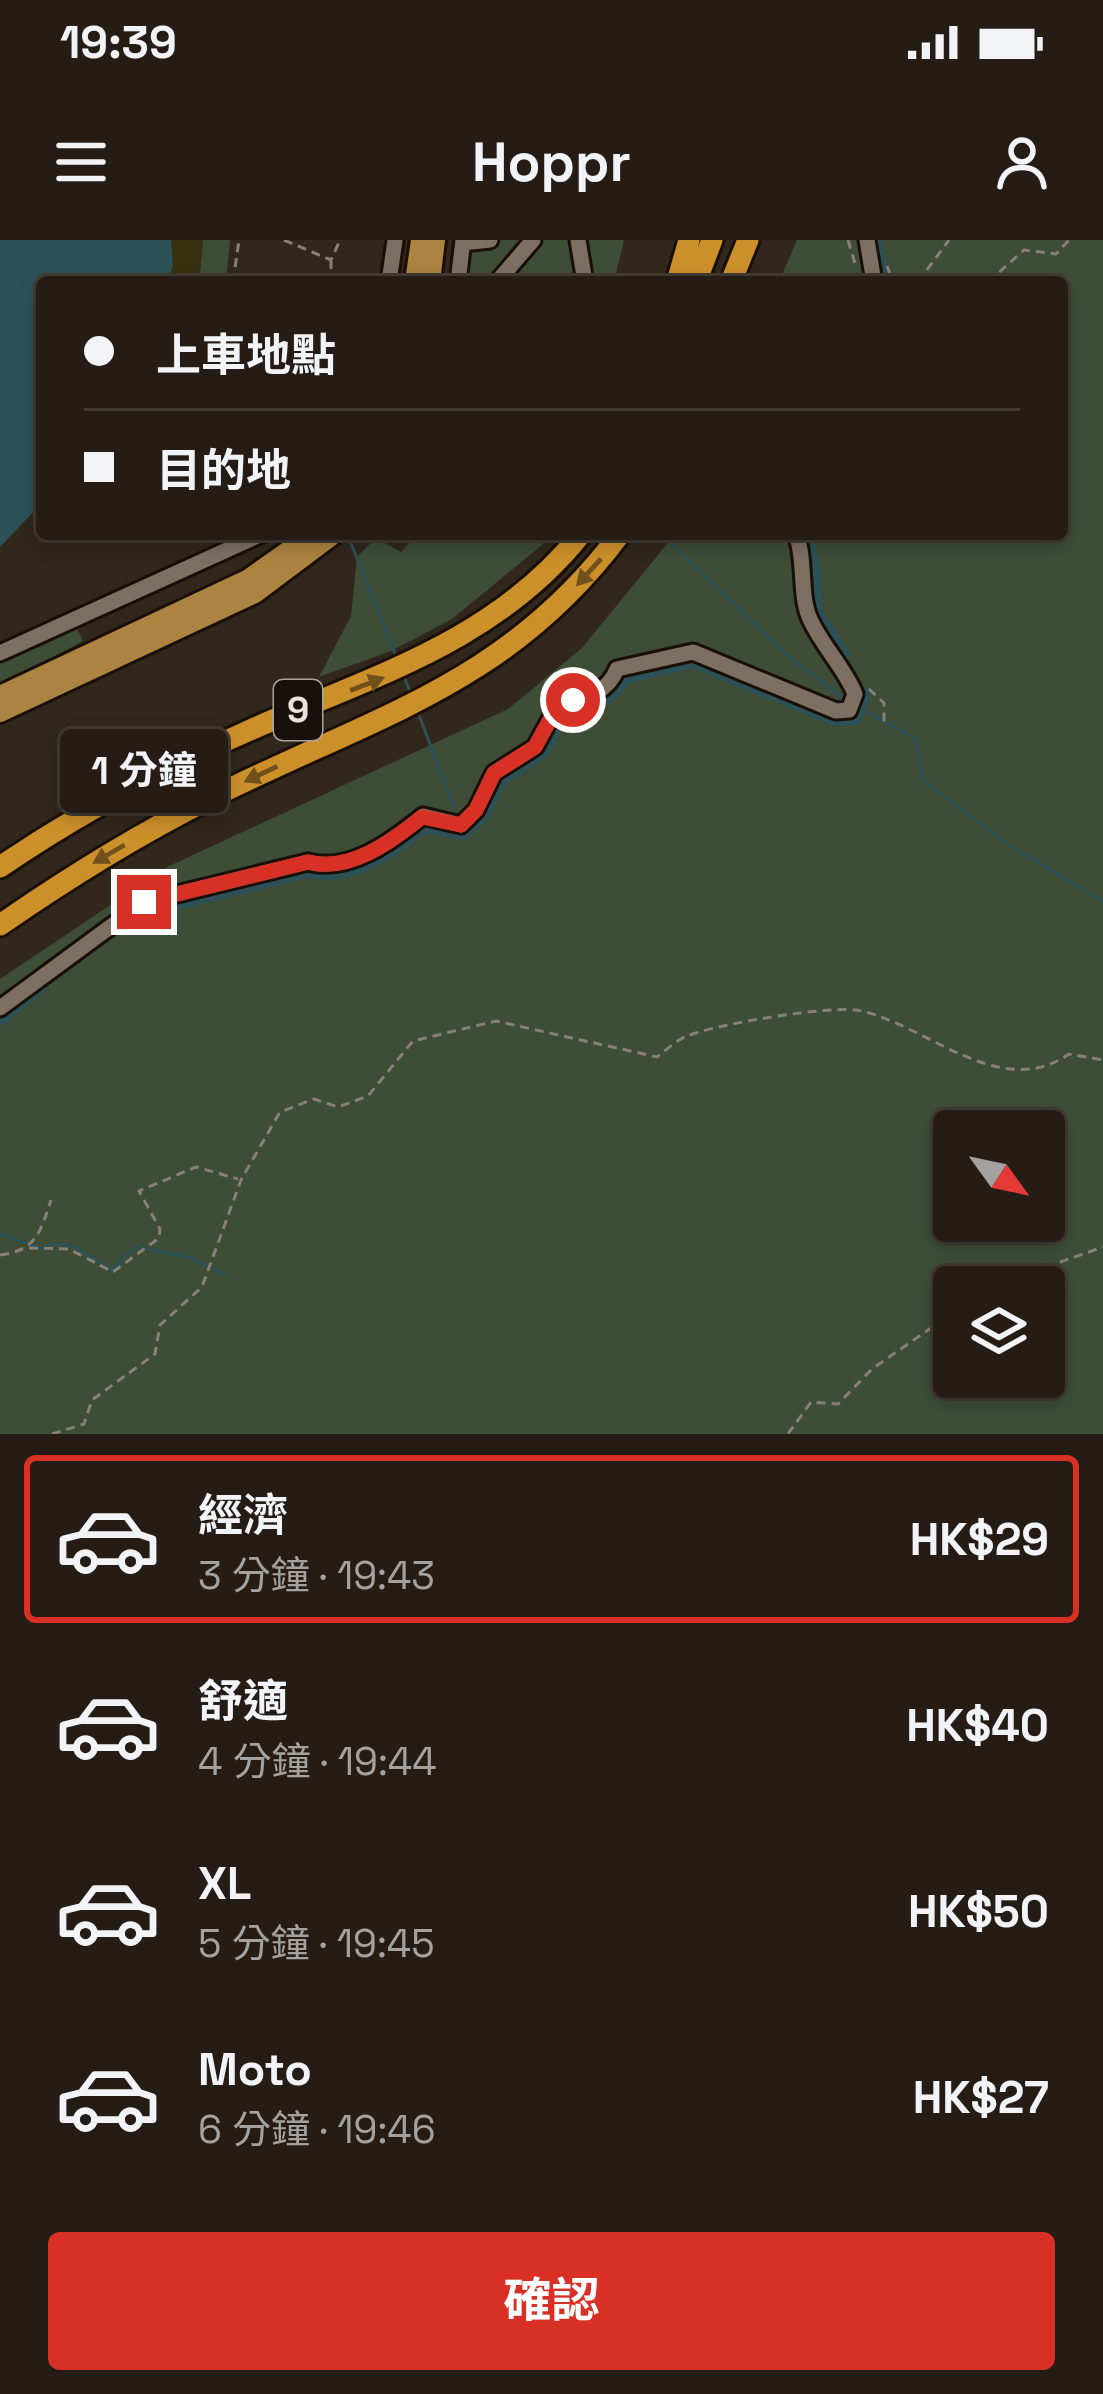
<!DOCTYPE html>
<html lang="zh-TW">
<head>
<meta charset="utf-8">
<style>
  :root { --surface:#251d15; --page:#2d261e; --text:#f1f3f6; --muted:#a3a2a0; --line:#423b34; --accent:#d93025 }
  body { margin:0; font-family:"Space Grotesk","Noto Sans TC",sans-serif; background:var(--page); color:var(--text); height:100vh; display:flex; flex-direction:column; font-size:45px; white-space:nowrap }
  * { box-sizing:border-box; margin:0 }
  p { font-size:39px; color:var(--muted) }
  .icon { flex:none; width:66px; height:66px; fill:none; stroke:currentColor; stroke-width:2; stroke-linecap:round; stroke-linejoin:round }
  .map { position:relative; height:1194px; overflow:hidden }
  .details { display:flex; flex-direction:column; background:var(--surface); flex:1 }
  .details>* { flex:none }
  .hud { position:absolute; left:36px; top:36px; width:1032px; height:264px; border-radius:12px; box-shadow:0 6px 18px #0003,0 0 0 3px var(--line); display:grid; align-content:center; height:264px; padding:0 48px; background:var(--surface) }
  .needle { width:78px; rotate:123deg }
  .controls { position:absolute; left:933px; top:870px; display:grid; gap:24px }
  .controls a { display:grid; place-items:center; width:132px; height:132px; border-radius:12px; background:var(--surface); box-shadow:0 6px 18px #0003,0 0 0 3px var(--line); font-size:60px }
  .end { position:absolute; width:54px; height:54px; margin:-27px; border:15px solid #d93025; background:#fff; box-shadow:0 0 0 6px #fff }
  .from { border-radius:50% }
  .bubble { position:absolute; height:84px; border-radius:12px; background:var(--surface); box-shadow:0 6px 18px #0003,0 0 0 3px var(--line); font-size:39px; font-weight:700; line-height:84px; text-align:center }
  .hud b { display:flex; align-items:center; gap:42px; height:114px; font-size:45px }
  .hud b+b { border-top:3px solid var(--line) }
  .hud i { width:30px; height:30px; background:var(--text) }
  ul { padding:21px 0 0; list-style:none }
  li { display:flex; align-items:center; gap:36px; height:168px; margin:0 24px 18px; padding:0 24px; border:6px solid transparent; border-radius:12px }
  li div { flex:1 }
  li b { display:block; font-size:45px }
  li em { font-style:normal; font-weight:700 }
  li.active { border-color:var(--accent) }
  li>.icon { width:108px; height:108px; stroke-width:1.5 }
  .primary-button { display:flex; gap:24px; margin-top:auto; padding:24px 48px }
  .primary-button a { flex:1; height:138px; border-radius:12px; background:var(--accent); color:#fff; font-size:48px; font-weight:700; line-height:138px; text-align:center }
  .status { display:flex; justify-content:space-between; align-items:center; height:84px; padding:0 60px; background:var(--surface); direction:ltr }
  .status svg { height:33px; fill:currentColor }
  header { display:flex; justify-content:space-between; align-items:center; height:156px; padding:0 48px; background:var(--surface); font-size:54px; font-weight:700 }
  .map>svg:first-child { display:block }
</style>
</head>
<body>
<div class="status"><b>19:39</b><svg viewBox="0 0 49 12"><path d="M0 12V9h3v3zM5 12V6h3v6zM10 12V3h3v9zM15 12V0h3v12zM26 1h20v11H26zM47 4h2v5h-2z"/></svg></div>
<header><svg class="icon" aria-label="menu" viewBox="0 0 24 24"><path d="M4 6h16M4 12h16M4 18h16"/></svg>Hoppr<svg class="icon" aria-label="person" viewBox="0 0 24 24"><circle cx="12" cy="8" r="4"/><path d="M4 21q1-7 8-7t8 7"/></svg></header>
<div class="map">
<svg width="1103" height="1194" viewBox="0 0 1103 1194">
  <rect width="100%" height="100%" fill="#31271c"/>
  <path fill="#3d4d36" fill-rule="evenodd" d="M 203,0 L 230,0 L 226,42 L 199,42 Z
    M 475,0 L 525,0 L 500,33 L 471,42 L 466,36 Z
    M 540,0 L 624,0 L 614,42 L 509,42 Z
    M 797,0 L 1103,0 L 1103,1194 L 0,1194 L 0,739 L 167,627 L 508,469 L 582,408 L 675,294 L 1062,294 L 1062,42 L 779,42 ZM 954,891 L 1044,891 L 1044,981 L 954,981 ZM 954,1047 L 1044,1047 L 1044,1137 L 954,1137 Z
    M 418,294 L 547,294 L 542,305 L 452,379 L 391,411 L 319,437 L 351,376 L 357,317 L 376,298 L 401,312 Z
    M 75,384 L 83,401 L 0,446 L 0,420 Z"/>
  <path fill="#38300f" d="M 171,0 L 203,0 L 199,42 L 166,42 L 173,26 Z"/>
  <path fill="#2c5157" d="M 0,0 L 171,0 L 173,26 L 166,42 L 42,42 L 42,263 L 0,307 Z"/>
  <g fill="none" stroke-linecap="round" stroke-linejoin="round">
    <path stroke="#2c5157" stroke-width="3" d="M 662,294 L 790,418 L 847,461
      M 350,301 L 396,416
      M 404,436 L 411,455
      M 855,466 L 915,498 L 924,541 L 1012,607 L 1103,661
      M 417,470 L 455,569
      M 0,994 L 43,1009 L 51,1004 L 73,1006 L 112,1030 L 135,1007 L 189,1017 L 225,1035"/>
    <path stroke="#2c5157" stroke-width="12" d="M 875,0 L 886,42
      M 806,294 L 815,328 L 817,373 L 844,414
      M 120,688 L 148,671 L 308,632 C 349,643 393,612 424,587 L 464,594 L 484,575 L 501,540 L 543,513 L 564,473 C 588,465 613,464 624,438 L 693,422 L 834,480 L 856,479 L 865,454
      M 0,780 L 41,747"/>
    <g stroke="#190f06" stroke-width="21">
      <path id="minor" d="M 578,0 L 585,42
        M 867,0 L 874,42
        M 463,3 L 490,0
        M 389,42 L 395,0
        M 458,42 L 463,0
        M 497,42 L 533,0
        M 0,413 L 262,294
        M 0,768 L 144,662 L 308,622 C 349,633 391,602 423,576 L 461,585 L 476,570 L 494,533 L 535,507 L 558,465 C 583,457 606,456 617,429 L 693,412 L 836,471 L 849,470 L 855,454 C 844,427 822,406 810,379 C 799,355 806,321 796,294"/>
    </g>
    <g stroke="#190f06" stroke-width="24">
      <path id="major" d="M 414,42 L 420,0
        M 431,42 L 436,0
        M 0,455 L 247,339 L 311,294
        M 0,473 L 255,354 L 335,294"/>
    </g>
    <g stroke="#190f06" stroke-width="27">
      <path id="highway" d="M 677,42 L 689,0
        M 696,42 L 712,0
        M 731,42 L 748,0
        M 0,627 C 78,574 161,529 248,491 C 369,437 494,403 581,294
        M 0,685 C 68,638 137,595 211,558 C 371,477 507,446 620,294"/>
    </g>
    <path stroke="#887f76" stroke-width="3" stroke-dasharray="9 6" stroke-linecap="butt" d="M 284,0 L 331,20 L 340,0
      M 848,0 L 856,27
      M 331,20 L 331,42
      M 887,26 L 893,42
      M 233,42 L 239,0
      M 918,42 L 949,0
      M 988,42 L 1024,10 L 1056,14 L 1069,0
      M 869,449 L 884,463 L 884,482
      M 29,1008 L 69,1009 L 113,1032 L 159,998 L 160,989 L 139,951 L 196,927 L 238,939
      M 0,1015 C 36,1011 41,991 51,960
      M 989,1047 L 1103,1007
      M 52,1194 L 84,1184 L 92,1160 L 155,1114 L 160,1085 L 202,1047 L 241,940 L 280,872 L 314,859 L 338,867 L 368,856 L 413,801 L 496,781 L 657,817 C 666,810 677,800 687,796 C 717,784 834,764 862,771 C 931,788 1001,861 1069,814 L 1103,820
      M 788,1194 L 811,1162 L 838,1164 L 872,1129 L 954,1072"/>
    <use href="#minor" stroke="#7d7063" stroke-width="15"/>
    <use href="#major" stroke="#ac8341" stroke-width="18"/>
    <use href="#highway" stroke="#cc902b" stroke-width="21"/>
  </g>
  <defs><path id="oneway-solid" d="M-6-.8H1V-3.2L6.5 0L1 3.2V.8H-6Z" transform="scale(3)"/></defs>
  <g fill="#71501c">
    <use href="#oneway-solid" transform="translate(589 332) rotate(132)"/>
    <use href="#oneway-solid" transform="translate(367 444) rotate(-21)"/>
    <use href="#oneway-solid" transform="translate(261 534) rotate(155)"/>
    <use href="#oneway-solid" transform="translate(109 614) rotate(150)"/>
  </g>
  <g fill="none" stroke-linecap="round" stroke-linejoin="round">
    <path stroke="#d93025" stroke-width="15" d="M 144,662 L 308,622 C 349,633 391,602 422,577 L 461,585 L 476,570 L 494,533 L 535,507 L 558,465 L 573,460"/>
  </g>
  <g text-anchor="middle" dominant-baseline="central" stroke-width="9" stroke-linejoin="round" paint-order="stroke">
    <rect fill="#16110c" stroke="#aba59e" stroke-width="3" x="274" y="440" width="48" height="60" rx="9"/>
    <g font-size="36" font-weight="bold" fill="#ebe4dd">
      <text x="298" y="470">9</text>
    </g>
  </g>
</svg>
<div class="controls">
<a><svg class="needle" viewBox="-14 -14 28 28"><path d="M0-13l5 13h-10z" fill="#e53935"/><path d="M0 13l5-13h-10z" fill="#a3a2a0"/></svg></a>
<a><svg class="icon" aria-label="layers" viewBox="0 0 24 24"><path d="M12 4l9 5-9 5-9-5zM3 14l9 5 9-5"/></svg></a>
</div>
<i class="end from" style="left:573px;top:460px"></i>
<i class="end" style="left:144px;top:662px"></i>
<div class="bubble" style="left:60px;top:489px;width:168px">1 分鐘</div>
<div class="hud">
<b><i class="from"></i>上車地點</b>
<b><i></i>目的地</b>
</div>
</div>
<section class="details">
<ul>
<li class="active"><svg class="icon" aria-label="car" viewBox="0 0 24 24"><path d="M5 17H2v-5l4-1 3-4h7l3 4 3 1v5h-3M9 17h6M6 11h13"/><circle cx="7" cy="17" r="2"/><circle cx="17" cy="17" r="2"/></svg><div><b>經濟</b><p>3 分鐘 · 19:43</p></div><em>HK$29</em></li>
<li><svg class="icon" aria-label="car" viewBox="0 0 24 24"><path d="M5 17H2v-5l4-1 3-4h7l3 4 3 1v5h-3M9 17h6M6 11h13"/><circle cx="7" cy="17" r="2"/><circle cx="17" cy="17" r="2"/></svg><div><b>舒適</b><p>4 分鐘 · 19:44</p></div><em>HK$40</em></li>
<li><svg class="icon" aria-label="car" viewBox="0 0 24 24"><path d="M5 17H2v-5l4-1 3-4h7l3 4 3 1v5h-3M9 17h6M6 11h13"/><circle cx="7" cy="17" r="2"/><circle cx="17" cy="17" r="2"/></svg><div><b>XL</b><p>5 分鐘 · 19:45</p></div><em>HK$50</em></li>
<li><svg class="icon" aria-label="car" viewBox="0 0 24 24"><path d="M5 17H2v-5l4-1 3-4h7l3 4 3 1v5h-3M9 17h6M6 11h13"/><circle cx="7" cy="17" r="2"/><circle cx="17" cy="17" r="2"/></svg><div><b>Moto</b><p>6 分鐘 · 19:46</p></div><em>HK$27</em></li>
</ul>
<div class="primary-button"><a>確認</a></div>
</section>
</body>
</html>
